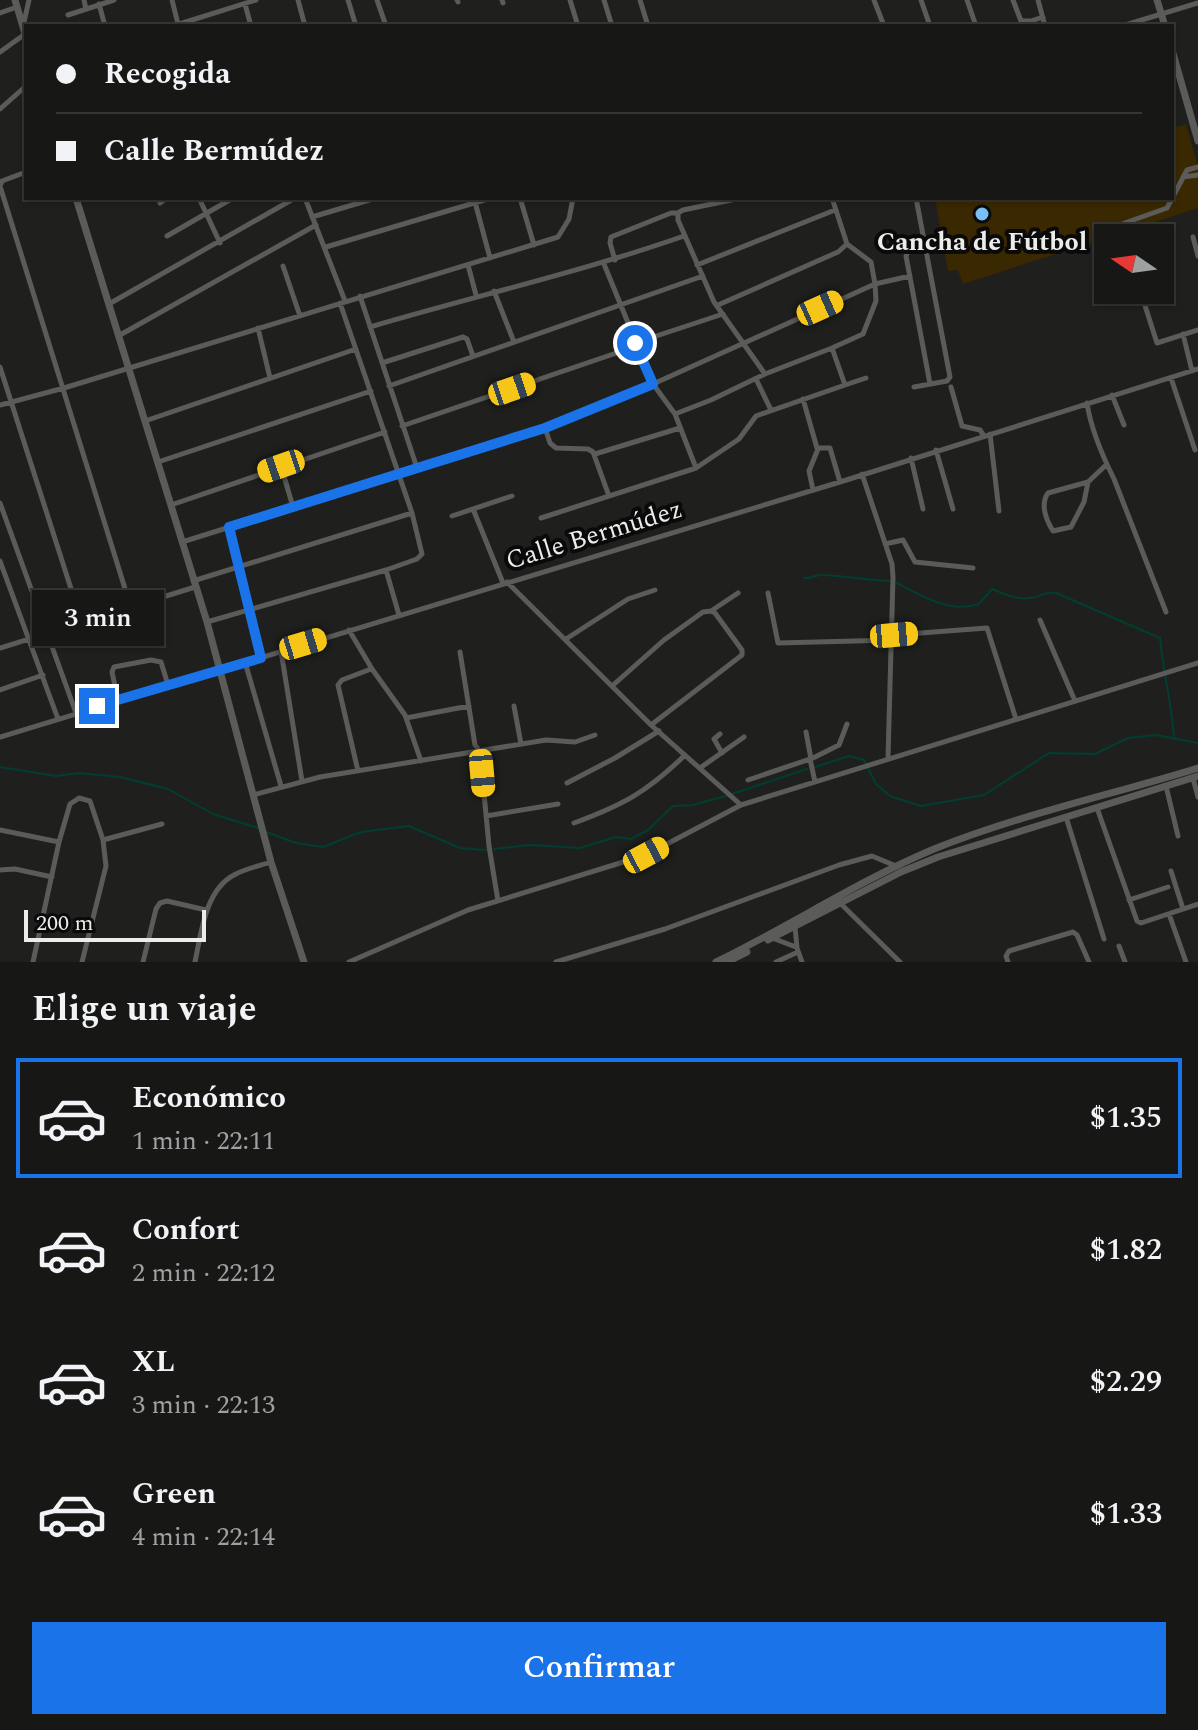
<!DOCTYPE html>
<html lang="es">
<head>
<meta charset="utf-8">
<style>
  :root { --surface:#171816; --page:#20211f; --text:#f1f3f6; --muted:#9ea0a1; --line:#363735; --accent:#1a73e8 }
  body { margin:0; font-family:Spectral,serif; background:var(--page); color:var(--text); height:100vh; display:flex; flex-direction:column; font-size:30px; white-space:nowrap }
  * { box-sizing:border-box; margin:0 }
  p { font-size:26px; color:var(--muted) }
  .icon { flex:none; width:44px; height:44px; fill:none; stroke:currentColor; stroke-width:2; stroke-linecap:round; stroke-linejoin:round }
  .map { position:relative; height:962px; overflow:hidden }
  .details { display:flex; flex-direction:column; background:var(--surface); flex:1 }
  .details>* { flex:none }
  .top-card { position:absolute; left:24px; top:24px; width:1150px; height:176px; border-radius:0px; box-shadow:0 2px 6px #0004,0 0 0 2px var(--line); display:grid; align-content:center; height:176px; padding:0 32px; background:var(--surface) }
  .needle { width:52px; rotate:283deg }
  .buttons { position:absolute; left:1094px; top:224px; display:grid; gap:16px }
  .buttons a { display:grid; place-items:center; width:80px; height:80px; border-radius:0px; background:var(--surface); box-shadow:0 2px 6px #0004,0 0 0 2px var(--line); font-size:40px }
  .scale { position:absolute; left:24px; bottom:20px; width:182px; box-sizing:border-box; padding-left:8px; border:4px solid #ececeb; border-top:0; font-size:22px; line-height:28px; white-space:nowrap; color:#ececeb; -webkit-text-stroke:6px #090a09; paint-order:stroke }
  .end { position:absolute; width:36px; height:36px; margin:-18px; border:10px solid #1a73e8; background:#fff; box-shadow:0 0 0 4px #fff }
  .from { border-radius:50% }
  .bubble { position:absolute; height:56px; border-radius:0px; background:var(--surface); box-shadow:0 2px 6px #0004,0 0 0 2px var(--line); font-size:26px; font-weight:600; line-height:56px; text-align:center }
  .car { position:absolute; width:24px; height:48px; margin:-24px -12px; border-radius:10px; box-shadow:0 0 6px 2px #0007; background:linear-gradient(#f5c518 24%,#345 0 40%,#f5c518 0 76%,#345 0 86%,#f5c518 0) }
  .top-card b { display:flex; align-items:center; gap:28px; height:76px; font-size:30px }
  .top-card b+b { border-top:2px solid var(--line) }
  .top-card i { width:20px; height:20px; background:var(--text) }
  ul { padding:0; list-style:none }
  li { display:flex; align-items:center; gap:24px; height:120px; margin:0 16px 12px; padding:0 16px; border:4px solid transparent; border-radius:0px }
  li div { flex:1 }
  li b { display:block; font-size:30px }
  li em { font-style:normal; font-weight:600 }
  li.current { border-color:var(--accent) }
  li>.icon { width:72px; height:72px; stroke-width:1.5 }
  h2 { padding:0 32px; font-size:36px; line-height:96px }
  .cta { display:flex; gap:16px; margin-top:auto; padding:16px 32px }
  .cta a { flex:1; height:92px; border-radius:0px; background:var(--accent); color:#fff; font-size:32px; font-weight:600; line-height:92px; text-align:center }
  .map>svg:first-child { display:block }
</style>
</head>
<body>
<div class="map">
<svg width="1198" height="962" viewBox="0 0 1198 962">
  <rect width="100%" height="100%" fill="#1f201e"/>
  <path fill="#392800" d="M 1186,124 L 1198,167 L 1198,208 L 963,284 L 958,270 L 948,271 L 935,198 L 1172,198 L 1172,129 Z"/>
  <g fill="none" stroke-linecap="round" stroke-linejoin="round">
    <path stroke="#003e32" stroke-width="2" d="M 804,578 C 812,579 815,574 823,575 C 845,576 867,580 889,581
      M 897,583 C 922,596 951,614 979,604 L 992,589 C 1004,594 1017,600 1030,598 C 1041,597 1045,591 1056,593 L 1160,638 C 1163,672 1172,704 1174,739
      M 0,767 L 56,776 L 80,773 L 120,777 L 168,789 L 213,814 L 258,828
      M 815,767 L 849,756 L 864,760 L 876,784 L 890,796 L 921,806 L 984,795 L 1049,753 L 1095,754 L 1128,738 L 1156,735 L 1198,743
      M 732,794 L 807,769
      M 266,832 L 296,843 L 323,847 L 361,832 L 409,826 L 460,848 L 486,850
      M 494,849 L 529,845 L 580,848 L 616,837 L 631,839 L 648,830 L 673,806 L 693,805 L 726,796"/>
    <path stroke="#5b5b5a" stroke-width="5" d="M 84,0 L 86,9
      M 172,0 L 178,24
      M 298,0 L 305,26
      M 348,0 L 356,26
      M 377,0 L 386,26
      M 457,0 L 458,2
      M 502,0 L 503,3
      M 570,0 L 578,26
      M 604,0 L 612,26
      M 640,0 L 648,26
      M 874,0 L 884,26
      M 921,0 L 930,26
      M 967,0 L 976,26
      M 1013,0 L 1021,21 L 1031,21 L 1043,17
      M 1038,0 L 1045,26
      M 99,4 L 105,26
      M 245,4 L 251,26
      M 0,13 L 17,7
      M 68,15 L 114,0
      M 24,22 L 29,0
      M 271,25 L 271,26
      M 173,26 L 256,0
      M 1122,26 L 1198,3
      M 0,52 L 25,34
      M 0,109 L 26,86
      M 26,172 L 2,181 L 0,186 L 131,608
      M 1183,177 L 1198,175
      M 199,198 L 220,243
      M 305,198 L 345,301
      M 520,198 L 534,245
      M 741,198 L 683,210 L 678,213 L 678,220 L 714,302 L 765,374
      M 475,202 L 490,258
      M 160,203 L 167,198
      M 312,217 L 376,198
      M 1096,229 L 1108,229 L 1167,208 L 1187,170 L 1198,167
      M 167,236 L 233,198
      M 1193,237 L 1198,256
      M 326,247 L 491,198
      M 923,248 L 908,251 L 906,256 L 930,384
      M 615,260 L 610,243 L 611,237 L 671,213 L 678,213
      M 604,264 L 653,384 L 675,414 L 696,468
      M 468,265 L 476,295
      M 697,265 L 835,210
      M 283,266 L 300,316
      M 1140,290 L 1157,343 L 1198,330
      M 494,291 L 514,342
      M 360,296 L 417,468
      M 109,304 L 295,198
      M 718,305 L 838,252 L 847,244
      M 370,327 C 475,296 581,272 684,236
      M 258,328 L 270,378
      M 1183,334 L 1192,371
      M 120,335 L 316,225
      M 635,343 L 723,314
      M 382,363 L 463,337 L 467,339 L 473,356
      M 0,367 L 82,623
      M 1171,378 L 1195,450
      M 756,379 L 771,410
      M 845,385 L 866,378
      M 389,386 L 703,276
      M 914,387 L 947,381 L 950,377 L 916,198
      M 951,387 L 962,426 L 980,430 L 984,436
      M 1112,395 L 1124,425
      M 803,399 L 817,448 L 830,448 L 840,482
      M 1087,403 C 1091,430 1102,455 1114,479 L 1166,612
      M 0,405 L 64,388 L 558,237 L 569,219 L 573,198
      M 675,414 L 711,400 L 765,374 L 832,348
      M 145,421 L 356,349
      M 402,426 L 637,346
      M 545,428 L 550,443 L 556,448 L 588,449 L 593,452 L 609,496
      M 990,434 L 999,511
      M 936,450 L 953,509
      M 595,454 L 680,428
      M 911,458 L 923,509
      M 158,462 L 371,391
      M 281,466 L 293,507
      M 862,474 L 892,564 L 893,577 L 888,758
      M 1088,482 L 1084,502 L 1071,527 L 1053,531 C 1046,520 1040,504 1048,493 L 1088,482 L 1106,465
      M 813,490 L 809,471 L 818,449
      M 0,503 L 76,713
      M 171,505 L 385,432
      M 473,509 L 503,583
      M 452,516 L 512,496
      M 541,518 L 696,468 L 739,439 L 756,416 L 845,385 L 832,348 L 863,334 L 876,301 L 875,284 L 910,276
      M 229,527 L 261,658
      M 182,542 L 545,428 L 653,384 L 875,284 L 871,262 L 847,244 L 832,198
      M 885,544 L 903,540 L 915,562 L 973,568
      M 0,561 L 58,719
      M 386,570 L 399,615
      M 193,581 L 412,513
      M 507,582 L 651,725 L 741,805
      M 768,593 L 778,643 L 893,640
      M 711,611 L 738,593
      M 1040,620 L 1075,701
      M 207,622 L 386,570 L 417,559 L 422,554 L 412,513 L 340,303
      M 349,630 L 372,669 L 405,715 L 421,761
      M 894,635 L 987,628 L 1016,719
      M 566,639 L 628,599 L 655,590
      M 0,648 L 195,587
      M 281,651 L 302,781
      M 460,652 L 475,745 L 480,751 L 489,846 L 498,901
      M 245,662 L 281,786
      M 612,686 L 664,640 L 703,612 L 711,611 L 715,613 L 742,650 L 742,655 L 651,725
      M 0,690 L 43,675
      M 118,700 L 112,672 L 114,667 L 151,660 L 161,662 L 168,685
      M 514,706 L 521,744
      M 406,718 L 469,706
      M 806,732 L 811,759
      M 720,734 L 714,739 L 722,753
      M 0,737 L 840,482 L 1198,369
      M 813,758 L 839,745 L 847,724
      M 700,768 L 744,737
      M 358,771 L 338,685 L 342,680 L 371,669
      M 1193,778 L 1198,797
      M 748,780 L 810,759 L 815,782
      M 567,783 L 615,758 L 659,731
      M 1166,786 L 1178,836
      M 253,795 L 320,777 L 546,740 L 575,742 L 595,735
      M 1097,808 L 1137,921 L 1141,923 L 1198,904
      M 486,816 L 558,804
      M 1066,817 L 1104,939
      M 574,823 C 623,805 647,792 685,755
      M 0,830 L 59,842
      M 103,840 L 162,824
      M 0,870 L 15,869 L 52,877
      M 1171,871 L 1183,909
      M 1129,900 L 1168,887
      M 838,901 L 900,962
      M 1169,914 L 1186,962
      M 795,927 L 797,948 L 802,962
      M 772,938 L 796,947
      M 1119,946 L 1125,962
      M 33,962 L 59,842 L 70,804 L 79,798 L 90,801 L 103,840 L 106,866 L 82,962
      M 143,962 L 156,909 L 160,903 L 167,901 L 206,910
      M 195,962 C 201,934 205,890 234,875 C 244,869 259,866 271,862
      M 349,962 L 468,910 L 646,855 L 741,805 L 1198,663
      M 556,962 L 665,929 L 839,865 L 872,856 L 896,866
      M 776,962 L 798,952
      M 1008,962 L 1006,956 L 1009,951 L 1073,932 L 1077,935 L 1089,962"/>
    <path stroke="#5b5b5a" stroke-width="7" d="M 15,0 L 26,37
      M 1157,0 L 1165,26
      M 1172,50 L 1198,141
      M 76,198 L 207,622 L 271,862 L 304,962
      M 768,940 L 901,872 L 938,857 L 1198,776
      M 716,962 C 790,926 858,881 934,849 C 1019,815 1110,795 1198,768
      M 727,962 L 747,952"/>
  </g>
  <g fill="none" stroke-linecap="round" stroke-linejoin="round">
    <path stroke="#1a73e8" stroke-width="10" d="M 97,706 L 261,658 L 229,527 L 545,428 L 653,384 L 635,343"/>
  </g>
  <circle fill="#78bff7" stroke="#090a09" stroke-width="3" cx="982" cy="214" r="8"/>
  <g text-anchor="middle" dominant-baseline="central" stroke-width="8" stroke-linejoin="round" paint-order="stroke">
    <g font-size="26" font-weight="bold" fill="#ececeb" stroke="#090a09">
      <text x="982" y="242">Cancha de Fútbol</text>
    </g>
    <g font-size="26" fill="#ececeb" stroke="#090a09">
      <text transform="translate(594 535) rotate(-17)">Calle Bermúdez</text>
    </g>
  </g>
</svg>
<div class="buttons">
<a><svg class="needle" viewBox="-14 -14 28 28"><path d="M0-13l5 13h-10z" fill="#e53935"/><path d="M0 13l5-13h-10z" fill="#9ea0a1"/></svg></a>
</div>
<div class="scale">200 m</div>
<i class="end from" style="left:635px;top:343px"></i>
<i class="end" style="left:97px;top:706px"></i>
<div class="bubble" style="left:32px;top:590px;width:132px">3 min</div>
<i class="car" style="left:820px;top:308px;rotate:66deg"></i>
<i class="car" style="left:512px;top:389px;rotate:71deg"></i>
<i class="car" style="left:281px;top:466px;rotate:251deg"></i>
<i class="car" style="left:894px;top:635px;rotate:85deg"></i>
<i class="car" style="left:303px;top:644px;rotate:73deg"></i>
<i class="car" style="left:482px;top:773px;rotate:175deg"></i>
<i class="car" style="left:646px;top:855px;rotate:62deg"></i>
<div class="top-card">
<b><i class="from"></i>Recogida</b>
<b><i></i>Calle Bermúdez</b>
</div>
</div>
<section class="details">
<h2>Elige un viaje</h2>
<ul>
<li class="current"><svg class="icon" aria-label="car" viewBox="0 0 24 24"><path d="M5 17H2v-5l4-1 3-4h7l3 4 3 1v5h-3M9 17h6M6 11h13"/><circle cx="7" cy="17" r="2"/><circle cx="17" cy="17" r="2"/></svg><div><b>Económico</b><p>1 min · 22:11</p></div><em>$1.35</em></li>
<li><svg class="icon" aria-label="car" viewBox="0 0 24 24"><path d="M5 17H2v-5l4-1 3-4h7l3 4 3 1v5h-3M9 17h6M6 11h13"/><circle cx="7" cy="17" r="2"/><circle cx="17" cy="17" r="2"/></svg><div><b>Confort</b><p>2 min · 22:12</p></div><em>$1.82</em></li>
<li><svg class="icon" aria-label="car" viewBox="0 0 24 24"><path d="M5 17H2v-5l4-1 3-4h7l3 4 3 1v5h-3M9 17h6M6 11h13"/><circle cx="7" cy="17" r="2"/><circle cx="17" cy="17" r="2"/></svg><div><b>XL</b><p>3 min · 22:13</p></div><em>$2.29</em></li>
<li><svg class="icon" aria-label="car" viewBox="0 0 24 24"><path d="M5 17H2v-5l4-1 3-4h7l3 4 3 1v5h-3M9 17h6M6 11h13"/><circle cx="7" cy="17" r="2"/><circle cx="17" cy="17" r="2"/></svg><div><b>Green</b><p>4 min · 22:14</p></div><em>$1.33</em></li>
</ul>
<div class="cta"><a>Confirmar</a></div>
</section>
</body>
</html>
